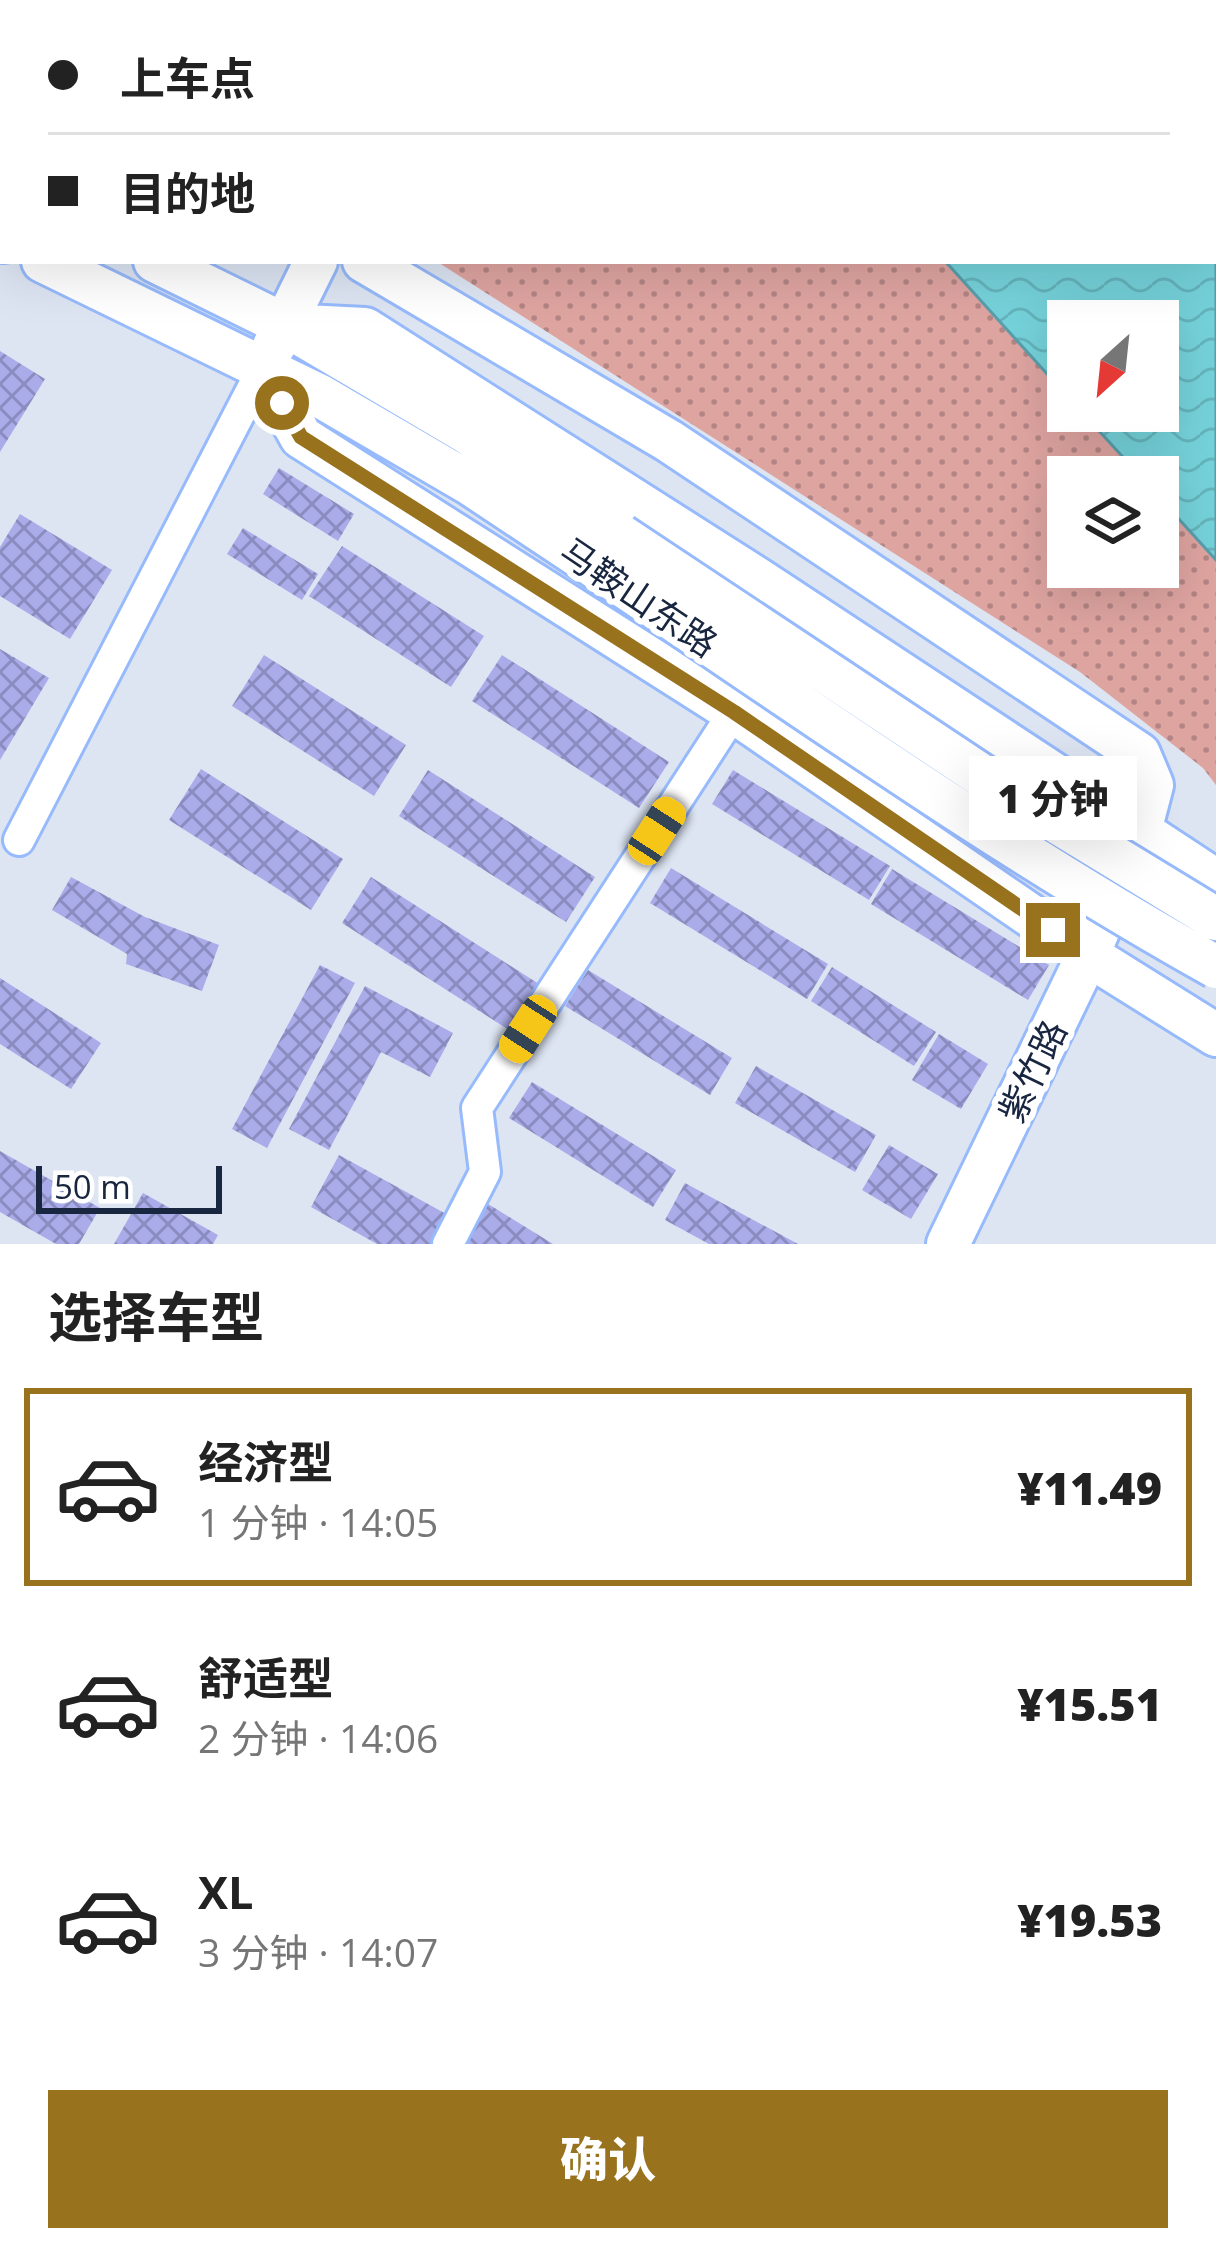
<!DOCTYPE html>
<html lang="zh">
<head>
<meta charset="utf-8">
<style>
  :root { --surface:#fff; --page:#f2f2f2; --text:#222; --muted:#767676; --line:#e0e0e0; --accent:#98721d }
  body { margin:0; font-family:"Open Sans","Noto Sans SC",sans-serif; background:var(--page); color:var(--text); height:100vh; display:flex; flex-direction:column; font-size:45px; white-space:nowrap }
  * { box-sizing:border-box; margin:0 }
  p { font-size:39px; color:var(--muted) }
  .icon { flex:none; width:66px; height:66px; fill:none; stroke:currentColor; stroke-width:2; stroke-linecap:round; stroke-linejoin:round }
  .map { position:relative; height:1244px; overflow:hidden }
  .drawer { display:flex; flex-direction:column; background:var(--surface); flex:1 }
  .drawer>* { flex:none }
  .hud { position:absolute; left:0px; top:0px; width:1218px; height:264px; box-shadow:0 12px 48px #0002; display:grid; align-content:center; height:264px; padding:0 48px; background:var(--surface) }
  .needle { width:78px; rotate:207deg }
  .buttons { position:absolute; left:1047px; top:300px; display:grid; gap:24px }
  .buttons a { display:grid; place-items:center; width:132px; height:132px; border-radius:0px; background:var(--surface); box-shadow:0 12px 48px #0002; font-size:60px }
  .scale { position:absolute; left:36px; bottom:30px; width:186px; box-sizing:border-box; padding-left:12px; border:6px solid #192640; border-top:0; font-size:33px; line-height:42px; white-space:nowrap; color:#192640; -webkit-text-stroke:9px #fff; paint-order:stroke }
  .end { position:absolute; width:54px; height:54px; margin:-27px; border:15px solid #98721d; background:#fff; box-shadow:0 0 0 6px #fff }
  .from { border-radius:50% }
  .bubble { position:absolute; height:84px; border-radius:0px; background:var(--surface); box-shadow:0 12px 48px #0002; font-size:39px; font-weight:800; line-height:84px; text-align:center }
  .car { position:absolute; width:36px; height:72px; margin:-36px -18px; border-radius:15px; box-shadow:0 0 9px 3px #0007; background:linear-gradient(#f5c518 24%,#345 0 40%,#f5c518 0 76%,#345 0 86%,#f5c518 0) }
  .hud b { display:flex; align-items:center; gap:42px; height:114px; font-size:45px }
  .hud b+b { border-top:3px solid var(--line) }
  .hud i { width:30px; height:30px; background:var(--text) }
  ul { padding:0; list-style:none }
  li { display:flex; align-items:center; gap:36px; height:198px; margin:0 24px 18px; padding:0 24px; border:6px solid transparent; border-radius:0px }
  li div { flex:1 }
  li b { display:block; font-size:45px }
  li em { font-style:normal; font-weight:800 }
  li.current { border-color:var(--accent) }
  li>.icon { width:108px; height:108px; stroke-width:1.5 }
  h2 { padding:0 48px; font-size:54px; line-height:144px }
  .action { display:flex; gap:24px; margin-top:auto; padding:24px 48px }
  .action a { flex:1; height:138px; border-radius:0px; background:var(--accent); color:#fff; font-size:48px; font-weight:800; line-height:138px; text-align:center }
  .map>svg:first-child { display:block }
</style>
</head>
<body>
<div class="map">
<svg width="1216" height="1244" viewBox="0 0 1216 1244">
  <defs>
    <pattern id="park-dots" width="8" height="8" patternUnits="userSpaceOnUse" patternTransform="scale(3)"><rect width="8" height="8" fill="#dea4a0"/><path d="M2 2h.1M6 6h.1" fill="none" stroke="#b38584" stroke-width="1.8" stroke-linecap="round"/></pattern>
    <pattern id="water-waves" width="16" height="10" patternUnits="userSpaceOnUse" patternTransform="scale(3)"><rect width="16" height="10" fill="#75d2da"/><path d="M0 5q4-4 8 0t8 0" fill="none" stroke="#65b4bc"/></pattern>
    <pattern id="building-cross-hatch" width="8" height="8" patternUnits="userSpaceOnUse" patternTransform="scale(3)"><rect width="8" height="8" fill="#aaacea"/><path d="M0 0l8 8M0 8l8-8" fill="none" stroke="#8a8cbf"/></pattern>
  </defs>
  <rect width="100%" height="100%" fill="#dde5f3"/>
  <path fill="url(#park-dots)" d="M 436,261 L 945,261 L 1068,397 L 1068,411 L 1081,411 L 1141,477 L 1068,477 L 1068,567 L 1158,567 L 1158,496 L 1216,560 L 1216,785 L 1203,768 L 1080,672 Z"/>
  <path fill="url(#water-waves)" stroke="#599eac" stroke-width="3" d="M 1216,248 L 1216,560 L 1158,496 L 1158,477 L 1141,477 L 1081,411 L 1158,411 L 1158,321 L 1068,321 L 1068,397 L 945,261 L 1215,261 Z"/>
  <path fill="url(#building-cross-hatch)" d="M 0,351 L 45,379 L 0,452 Z
    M 279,468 L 354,514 L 338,541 L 263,494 Z
    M 20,514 L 112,570 L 70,639 L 0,596 L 0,547 Z
    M 243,528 L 318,574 L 302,600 L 227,554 Z
    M 342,546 L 484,636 L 451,687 L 309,596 Z
    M 0,649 L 49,678 L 0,760 Z
    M 264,655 L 406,745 L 374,796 L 232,706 Z
    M 502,655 L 669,762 L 639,808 L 472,701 Z
    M 201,769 L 343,859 L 311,910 L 169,820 Z
    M 428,770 L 595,877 L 566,922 L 399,816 Z
    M 733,770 L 890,866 L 869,900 L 712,804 Z
    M 671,868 L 828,964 L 807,999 L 650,903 Z
    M 892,869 L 1049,965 L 1028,1000 L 871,904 Z
    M 71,877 L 145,917 L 219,945 L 202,991 L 126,964 L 127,954 L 52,910 Z
    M 371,877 L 539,984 L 509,1030 L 342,923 Z
    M 320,965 L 355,983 L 267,1148 L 232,1129 Z
    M 832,967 L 936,1032 L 914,1066 L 811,1001 Z
    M 588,970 L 732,1058 L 710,1095 L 565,1006 Z
    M 0,978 L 101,1043 L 71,1089 L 0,1044 Z
    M 365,986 L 453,1033 L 430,1077 L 381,1052 L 329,1150 L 289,1129 Z
    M 939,1034 L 988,1064 L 961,1109 L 912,1080 Z
    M 756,1066 L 876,1135 L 855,1172 L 735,1103 Z
    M 532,1082 L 676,1170 L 653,1207 L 509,1118 Z
    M 889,1145 L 938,1174 L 911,1219 L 862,1190 Z
    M 0,1151 L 100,1208 L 79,1244 L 56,1244 L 0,1212 Z
    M 339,1155 L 448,1215 L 432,1244 L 377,1244 L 311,1207 Z
    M 685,1183 L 798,1244 L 709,1244 L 665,1220 Z
    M 143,1193 L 218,1235 L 213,1244 L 114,1244 Z
    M 485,1202 L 553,1244 L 460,1244 Z"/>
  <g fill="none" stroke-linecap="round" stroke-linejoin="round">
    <g stroke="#97bafc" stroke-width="36">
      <path id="street" d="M 19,840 L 263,368
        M 448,1244 L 485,1172 L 477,1108 L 734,712"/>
    </g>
    <g stroke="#97bafc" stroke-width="48">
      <path id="secondary" d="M 497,3 L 500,0
        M 0,185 L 3,186
        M 0,240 L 3,241
        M 43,261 L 320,396 L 469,483 L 597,568
        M 155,261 L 285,325 L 468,433 L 621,536
        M 364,261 L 669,441 L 1139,754 L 1152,785 L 1140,831 L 1088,955 L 948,1244
        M 285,325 L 365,329 L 759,580 L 1216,881
        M 274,346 L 316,261
        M 263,368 L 301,437 L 734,712 L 1088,955 L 1216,1035"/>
    </g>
    <use href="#street" stroke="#fff" stroke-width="30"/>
    <use href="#secondary" stroke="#fff" stroke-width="42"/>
    <g stroke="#97bafc" stroke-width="48" stroke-linecap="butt">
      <path id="secondary-bridge" d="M 621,536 L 996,785 L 1216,919
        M 597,568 C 801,705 1001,847 1216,967"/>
    </g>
    <use href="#secondary-bridge" stroke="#fff" stroke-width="42"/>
  </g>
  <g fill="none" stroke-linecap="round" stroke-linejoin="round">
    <path stroke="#98721d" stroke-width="15" d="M 282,403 L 301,437 L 734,712 L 1053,930"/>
  </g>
  <g text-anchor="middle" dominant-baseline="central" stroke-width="12" stroke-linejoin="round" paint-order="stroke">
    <g font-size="36" fill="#192640" stroke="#fff">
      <text transform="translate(639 597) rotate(34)">马鞍山东路</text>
      <text transform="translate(1032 1071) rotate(-64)">紫竹路</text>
    </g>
  </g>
</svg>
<div class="buttons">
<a><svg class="needle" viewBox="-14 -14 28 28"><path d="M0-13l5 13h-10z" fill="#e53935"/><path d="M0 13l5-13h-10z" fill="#767676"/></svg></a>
<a><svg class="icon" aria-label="layers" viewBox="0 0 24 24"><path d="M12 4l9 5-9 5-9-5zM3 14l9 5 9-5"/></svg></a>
</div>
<div class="scale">50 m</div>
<i class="end from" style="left:282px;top:403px"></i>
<i class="end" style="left:1053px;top:930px"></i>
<div class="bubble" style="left:969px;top:756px;width:168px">1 分钟</div>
<i class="car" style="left:657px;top:831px;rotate:33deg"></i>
<i class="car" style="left:528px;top:1029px;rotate:213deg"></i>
<div class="hud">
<b><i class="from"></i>上车点</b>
<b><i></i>目的地</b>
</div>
</div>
<section class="drawer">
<h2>选择车型</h2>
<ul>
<li class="current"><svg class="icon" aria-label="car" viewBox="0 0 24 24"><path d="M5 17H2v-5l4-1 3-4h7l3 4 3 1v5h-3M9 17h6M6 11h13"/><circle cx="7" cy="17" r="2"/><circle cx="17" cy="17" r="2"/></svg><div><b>经济型</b><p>1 分钟 · 14:05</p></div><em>¥11.49</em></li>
<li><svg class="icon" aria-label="car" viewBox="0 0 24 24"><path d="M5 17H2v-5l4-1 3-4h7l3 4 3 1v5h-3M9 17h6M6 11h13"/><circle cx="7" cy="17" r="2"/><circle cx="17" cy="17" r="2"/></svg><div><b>舒适型</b><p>2 分钟 · 14:06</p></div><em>¥15.51</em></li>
<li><svg class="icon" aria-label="car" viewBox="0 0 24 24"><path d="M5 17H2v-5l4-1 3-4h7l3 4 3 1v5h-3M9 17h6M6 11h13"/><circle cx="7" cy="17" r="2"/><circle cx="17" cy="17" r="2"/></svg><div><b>XL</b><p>3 分钟 · 14:07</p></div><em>¥19.53</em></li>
</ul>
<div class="action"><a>确认</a></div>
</section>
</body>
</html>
